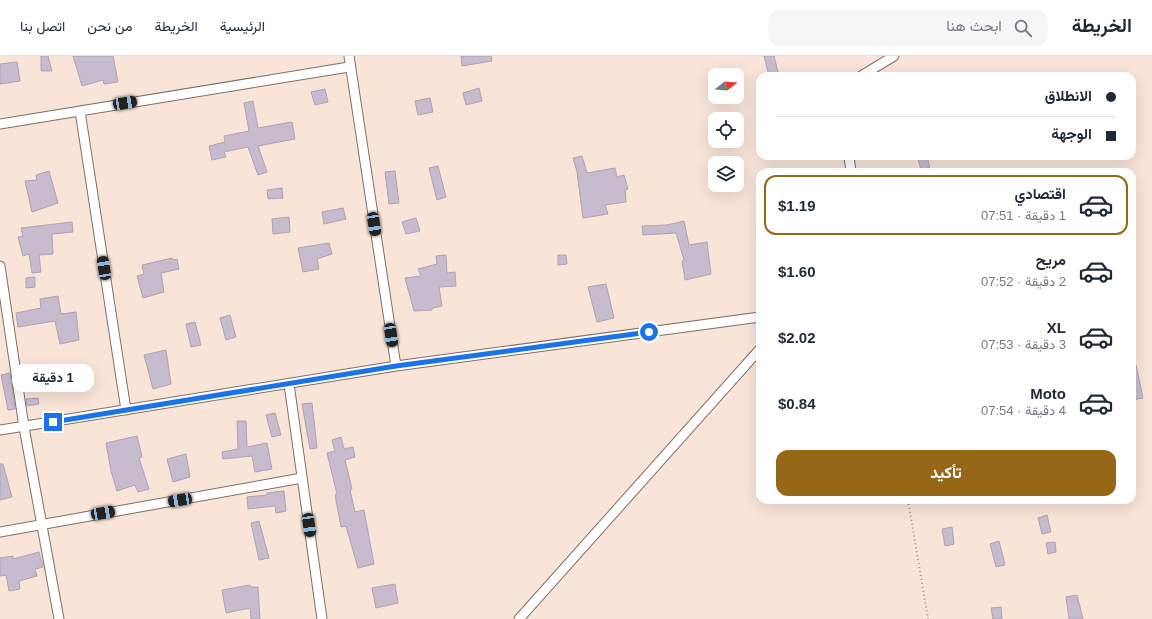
<!DOCTYPE html>
<html lang="ar">
<head>
<meta charset="utf-8">
<style>
  :root { --surface:#fff; --page:#f6f6f7; --text:#1f2937; --muted:#747a83; --line:#e0e1e3; --accent:#966717 }
  body { margin:0; font-family:Arial,Vazirmatn,sans-serif; background:var(--page); color:var(--text); direction:rtl; height:100vh; display:flex; flex-direction:column; font-size:15px; white-space:nowrap }
  * { box-sizing:border-box; margin:0 }
  p { font-size:13px; color:var(--muted) }
  .icon { flex:none; width:22px; height:22px; fill:none; stroke:currentColor; stroke-width:2; stroke-linecap:round; stroke-linejoin:round }
  .map { position:relative; flex:1; overflow:hidden; direction:ltr }
  .side { position:absolute; left:756px; top:112px; width:380px; height:336px; display:flex; flex-direction:column; background:var(--surface); border-radius:12px; box-shadow:0 4px 16px #0002; direction:rtl }
  .side>* { flex:none }
  .banner { position:absolute; left:756px; top:16px; width:380px; height:88px; border-radius:12px; box-shadow:0 4px 16px #0002; direction:rtl; display:grid; align-content:center; height:88px; padding:0 20px; background:var(--surface) }
  .needle { width:26px; rotate:73deg }
  .tools { position:absolute; left:708px; top:12px; display:grid; gap:8px }
  .tools a { display:grid; place-items:center; width:36px; height:36px; border-radius:8px; background:var(--surface); box-shadow:0 4px 16px #0002; font-size:20px }
  .end { position:absolute; width:18px; height:18px; margin:-9px; border:5px solid #1a73e8; background:#fff; box-shadow:0 0 0 2px #fff }
  .from { border-radius:50% }
  .bubble { position:absolute; height:28px; border-radius:12px; background:var(--surface); box-shadow:0 4px 16px #0002; font-size:13px; font-weight:700; line-height:28px; text-align:center; direction:rtl }
  .car { position:absolute; width:12px; height:24px; margin:-12px -6px; border-radius:5px; box-shadow:0 0 3px 1px #0007; background:linear-gradient(#222 24%,#8ab4d8 0 40%,#222 0 76%,#8ab4d8 0 86%,#222 0) }
  .banner b { display:flex; align-items:center; gap:14px; height:38px; font-size:15px }
  .banner b+b { border-top:1px solid var(--line) }
  .banner i { width:10px; height:10px; background:var(--text) }
  ul { padding:7px 0 0; list-style:none }
  li { display:flex; align-items:center; gap:12px; height:60px; margin:0 8px 6px; padding:0 12px; border:2px solid transparent; border-radius:12px }
  li div { flex:1 }
  li b { display:block; font-size:15px }
  li em { font-style:normal; font-weight:700 }
  li.active { border-color:var(--accent) }
  li>.icon { width:36px; height:36px; stroke-width:1.5 }
  .action { display:flex; gap:8px; margin-top:auto; padding:8px 20px }
  .action a { flex:1; height:46px; border-radius:12px; background:var(--accent); color:#fff; font-size:16px; font-weight:700; line-height:46px; text-align:center }
  header { display:flex; align-items:center; gap:24px; box-sizing:border-box; height:56px; padding:0 20px; background:var(--surface); border-bottom:1px solid var(--line) }
  header strong { font-size:19px }
  nav { display:flex; gap:22px; margin-inline-start:auto; font-size:14px }
  .search { width:280px; height:36px; background:var(--page); display:flex; align-items:center; gap:10px; box-sizing:border-box; padding:0 14px; border-radius:12px; color:var(--muted); font-size:15px }
  .map>svg:first-child { display:block }
</style>
</head>
<body>
<header>
<strong>الخريطة</strong>
<div class="search"><svg class="icon" aria-label="search" viewBox="0 0 24 24"><circle cx="10" cy="10" r="6"/><path d="M15 15l6 6"/></svg>ابحث هنا</div>
<nav><a>الرئيسية</a><a>الخريطة</a><a>من نحن</a><a>اتصل بنا</a></nav>
</header>
<div class="map">
<svg width="1152" height="563" viewBox="0 0 1152 563">
  <rect width="100%" height="100%" fill="#f9e4d8"/>
  <path fill="#c7bcce" stroke="#ada2b4" d="M 41,0 L 48,0 L 52,15 L 41,15 Z
    M 73,0 L 113,0 L 118,26 L 104,28 L 103,24 L 82,30 Z
    M 461,0 L 491,0 L 492,5 L 462,10 Z
    M 764,0 L 774,0 L 779,20 L 769,20 Z
    M 17,6 L 20,25 L 0,28 L 0,8 Z
    M 479,32 L 482,45 L 466,49 L 463,37 Z
    M 325,33 L 328,46 L 315,49 L 311,36 Z
    M 430,42 L 433,56 L 418,59 L 415,45 Z
    M 253,45 L 258,72 L 292,66 L 295,83 L 258,90 L 267,116 L 258,119 L 248,91 L 224,96 L 226,101 L 212,104 L 209,90 L 225,86 L 224,80 L 249,75 L 244,47 Z
    M 582,100 L 587,117 L 615,112 L 617,121 L 624,119 L 628,133 L 625,134 L 626,146 L 605,149 L 608,158 L 583,162 L 577,116 L 573,102 Z
    M 917,100 L 927,100 L 930,111 L 921,114 Z
    M 438,110 L 446,141 L 437,144 L 429,112 Z
    M 49,115 L 58,147 L 32,156 L 25,125 L 37,124 L 36,119 Z
    M 395,115 L 399,147 L 389,148 L 385,116 Z
    M 282,132 L 283,142 L 268,143 L 267,134 Z
    M 343,152 L 346,163 L 324,168 L 322,156 Z
    M 289,161 L 290,176 L 273,178 L 272,163 Z
    M 416,162 L 420,175 L 406,178 L 402,166 Z
    M 684,165 L 689,189 L 707,186 L 711,218 L 685,224 L 682,205 L 684,204 L 676,177 L 643,179 L 642,170 L 667,169 Z
    M 72,166 L 73,176 L 52,178 L 53,198 L 39,199 L 41,216 L 32,217 L 29,198 L 23,200 L 18,181 L 23,180 L 21,172 Z
    M 329,187 L 332,198 L 317,203 L 319,213 L 303,216 L 298,192 Z
    M 446,199 L 447,217 L 455,216 L 456,230 L 439,231 L 442,250 L 432,252 L 432,254 L 414,255 L 405,222 L 421,220 L 418,213 L 437,208 L 436,200 Z
    M 558,199 L 566,199 L 567,208 L 558,209 Z
    M 172,202 L 173,204 L 177,203 L 179,213 L 161,217 L 164,236 L 143,242 L 137,220 L 144,218 L 142,209 Z
    M 35,221 L 35,231 L 26,232 L 26,222 Z
    M 606,228 L 614,262 L 597,266 L 588,231 Z
    M 58,240 L 61,258 L 76,256 L 79,284 L 60,288 L 55,265 L 18,271 L 16,257 L 41,252 L 40,243 Z
    M 230,259 L 236,281 L 226,284 L 220,262 Z
    M 195,266 L 201,289 L 191,291 L 186,268 Z
    M 166,294 L 171,328 L 153,333 L 144,299 Z
    M 1136,309 L 1143,342 L 1132,344 L 1132,310 Z
    M 80,314 L 81,323 L 64,326 L 62,317 Z
    M 10,317 L 15,353 L 8,354 L 1,319 Z
    M 38,342 L 39,348 L 27,350 L 26,343 Z
    M 312,347 L 317,392 L 310,393 L 302,348 Z
    M 275,357 L 281,379 L 272,381 L 266,359 Z
    M 237,365 L 246,365 L 247,391 L 267,387 L 272,413 L 255,416 L 252,400 L 223,403 L 222,396 L 238,393 Z
    M 137,380 L 142,401 L 139,402 L 149,433 L 138,436 L 135,429 L 117,435 L 111,415 L 106,387 Z
    M 341,381 L 344,393 L 353,391 L 355,401 L 345,404 L 352,433 L 350,434 L 355,456 L 364,454 L 374,508 L 358,512 L 346,470 L 341,471 L 335,439 L 337,438 L 327,397 L 335,395 L 332,384 Z
    M 186,398 L 190,421 L 173,426 L 167,403 Z
    M 0,408 L 3,408 L 12,441 L 0,444 Z
    M 284,435 L 286,455 L 276,457 L 275,450 L 248,453 L 247,441 L 267,439 L 267,437 Z
    M 1047,459 L 1051,476 L 1042,478 L 1038,462 Z
    M 259,465 L 269,502 L 259,504 L 251,467 Z
    M 952,471 L 954,488 L 945,490 L 942,473 Z
    M 999,485 L 1005,509 L 996,511 L 990,488 Z
    M 1055,486 L 1056,496 L 1048,498 L 1046,487 Z
    M 39,496 L 43,511 L 35,513 L 37,520 L 19,525 L 20,533 L 9,535 L 6,519 L 0,520 L 0,502 L 13,500 L 13,503 Z
    M 395,528 L 398,547 L 376,552 L 372,532 Z
    M 250,529 L 250,531 L 258,531 L 260,563 L 251,563 L 250,552 L 226,557 L 222,534 Z
    M 1077,539 L 1083,563 L 1069,563 L 1066,541 Z
    M 1001,551 L 1002,563 L 993,563 L 991,552 Z"/>
  <g fill="none" stroke-linecap="round" stroke-linejoin="round">
    <g stroke="#816e64" stroke-width="11">
      <path id="street" d="M 349,0 L 396,310
        M 861,20 L 894,0
        M 80,55 L 126,354
        M 0,68 L 349,11
        M 849,100 L 851,116
        M 0,210 L 24,371 L 59,563
        M 289,328 L 322,563
        M 0,374 L 396,310 L 760,261
        M 0,476 L 302,422
        M 519,563 L 760,293"/>
    </g>
    <path stroke="#a09188" stroke-width="2" stroke-dasharray="1 3" stroke-linecap="butt" d="M 908,444 L 928,563"/>
    <use href="#street" stroke="#fff" stroke-width="9"/>
  </g>
  <g fill="none" stroke-linecap="round" stroke-linejoin="round">
    <path stroke="#1a73e8" stroke-width="5" d="M 53,366 L 396,310 L 649,276"/>
  </g>
</svg>
<div class="tools">
<a><svg class="needle" viewBox="-14 -14 28 28"><path d="M0-13l5 13h-10z" fill="#e53935"/><path d="M0 13l5-13h-10z" fill="#747a83"/></svg></a>
<a><svg class="icon" aria-label="locate" viewBox="0 0 24 24"><circle cx="12" cy="12" r="6"/><path d="M12 2v4M12 18v4M2 12h4M18 12h4"/></svg></a>
<a><svg class="icon" aria-label="layers" viewBox="0 0 24 24"><path d="M12 4l9 5-9 5-9-5zM3 14l9 5 9-5"/></svg></a>
</div>
<i class="end from" style="left:649px;top:276px"></i>
<i class="end" style="left:53px;top:366px"></i>
<div class="bubble" style="left:12px;top:308px;width:82px">1 دقيقة</div>
<i class="car" style="left:125px;top:47px;rotate:81deg"></i>
<i class="car" style="left:374px;top:168px;rotate:171deg"></i>
<i class="car" style="left:104px;top:212px;rotate:351deg"></i>
<i class="car" style="left:391px;top:279px;rotate:171deg"></i>
<i class="car" style="left:180px;top:444px;rotate:260deg"></i>
<i class="car" style="left:103px;top:457px;rotate:80deg"></i>
<i class="car" style="left:309px;top:469px;rotate:172deg"></i>
<div class="banner">
<b><i class="from"></i>الانطلاق</b>
<b><i></i>الوجهة</b>
</div>
<section class="side">
<ul>
<li class="active"><svg class="icon" aria-label="car" viewBox="0 0 24 24"><path d="M5 17H2v-5l4-1 3-4h7l3 4 3 1v5h-3M9 17h6M6 11h13"/><circle cx="7" cy="17" r="2"/><circle cx="17" cy="17" r="2"/></svg><div><b>اقتصادي</b><p>1 دقيقة · 07:51</p></div><em>$1.19</em></li>
<li><svg class="icon" aria-label="car" viewBox="0 0 24 24"><path d="M5 17H2v-5l4-1 3-4h7l3 4 3 1v5h-3M9 17h6M6 11h13"/><circle cx="7" cy="17" r="2"/><circle cx="17" cy="17" r="2"/></svg><div><b>مريح</b><p>2 دقيقة · 07:52</p></div><em>$1.60</em></li>
<li><svg class="icon" aria-label="car" viewBox="0 0 24 24"><path d="M5 17H2v-5l4-1 3-4h7l3 4 3 1v5h-3M9 17h6M6 11h13"/><circle cx="7" cy="17" r="2"/><circle cx="17" cy="17" r="2"/></svg><div><b>XL</b><p>3 دقيقة · 07:53</p></div><em>$2.02</em></li>
<li><svg class="icon" aria-label="car" viewBox="0 0 24 24"><path d="M5 17H2v-5l4-1 3-4h7l3 4 3 1v5h-3M9 17h6M6 11h13"/><circle cx="7" cy="17" r="2"/><circle cx="17" cy="17" r="2"/></svg><div><b>Moto</b><p>4 دقيقة · 07:54</p></div><em>$0.84</em></li>
</ul>
<div class="action"><a>تأكيد</a></div>
</section>
</div>
</body>
</html>
